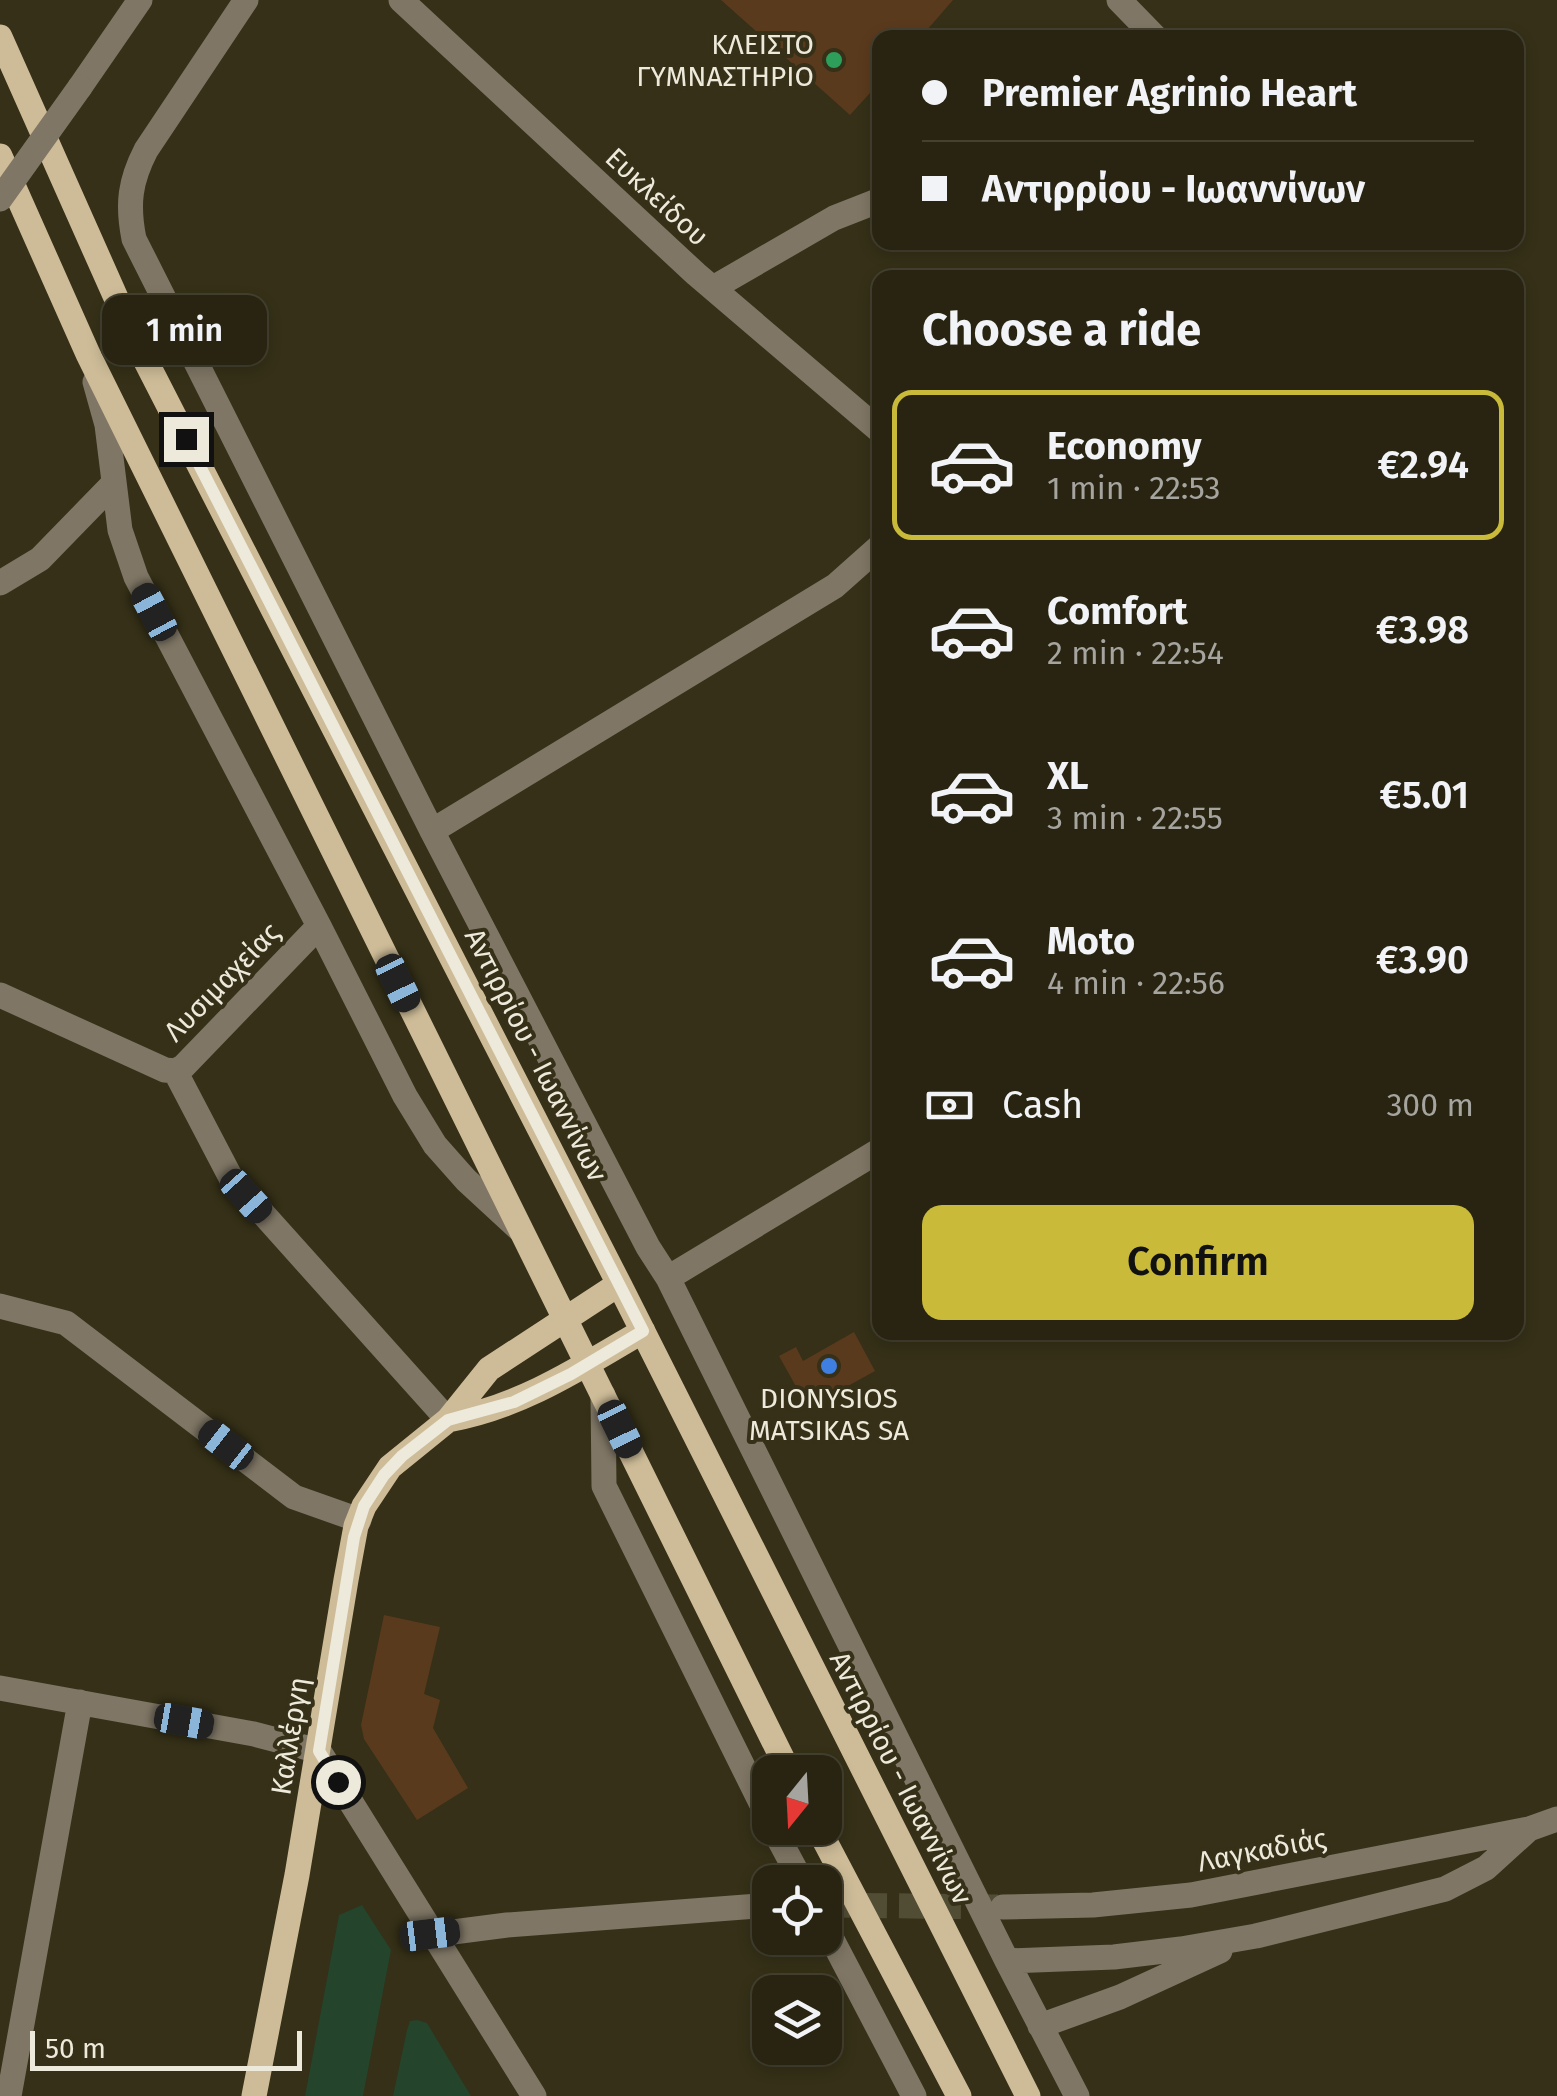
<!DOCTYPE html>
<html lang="en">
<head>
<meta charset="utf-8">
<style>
  :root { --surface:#282411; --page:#34301f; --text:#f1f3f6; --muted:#a5a49f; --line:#444131; --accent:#c9ba3a }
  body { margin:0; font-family:"Fira Sans",sans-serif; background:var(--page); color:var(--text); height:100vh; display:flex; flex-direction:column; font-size:38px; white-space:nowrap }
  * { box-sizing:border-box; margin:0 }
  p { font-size:32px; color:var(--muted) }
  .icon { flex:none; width:55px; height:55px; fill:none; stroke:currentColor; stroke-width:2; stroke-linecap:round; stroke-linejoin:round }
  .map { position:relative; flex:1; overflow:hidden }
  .details { position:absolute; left:872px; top:270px; width:652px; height:1070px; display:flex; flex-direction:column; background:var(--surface); border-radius:20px; box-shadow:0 5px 15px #0003,0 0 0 2px var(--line) }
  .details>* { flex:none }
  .hud { position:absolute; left:872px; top:30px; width:652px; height:220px; border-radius:20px; box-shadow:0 5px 15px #0003,0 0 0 2px var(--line); display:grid; align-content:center; height:220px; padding:0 50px; background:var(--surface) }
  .needle { width:65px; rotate:198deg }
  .buttons { position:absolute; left:752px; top:1755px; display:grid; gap:20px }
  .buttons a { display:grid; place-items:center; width:90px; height:90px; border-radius:20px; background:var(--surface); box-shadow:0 5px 15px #0003,0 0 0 2px var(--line); font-size:50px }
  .scale { position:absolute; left:30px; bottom:25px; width:272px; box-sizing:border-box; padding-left:10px; border:5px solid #edeadb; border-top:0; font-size:28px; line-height:35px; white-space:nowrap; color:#edeadb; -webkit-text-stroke:8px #353017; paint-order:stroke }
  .end { position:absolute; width:45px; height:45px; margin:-22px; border:12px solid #edeadb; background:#111; box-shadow:0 0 0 5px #111 }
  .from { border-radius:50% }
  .bubble { position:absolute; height:70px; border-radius:20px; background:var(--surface); box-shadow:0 5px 15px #0003,0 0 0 2px var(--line); font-size:32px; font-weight:600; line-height:70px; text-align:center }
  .car { position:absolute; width:30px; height:60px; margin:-30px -15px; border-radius:12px; box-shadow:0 0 8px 2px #0007; background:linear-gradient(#222 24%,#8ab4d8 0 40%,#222 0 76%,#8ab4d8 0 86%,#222 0) }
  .hud b { display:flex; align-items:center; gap:35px; height:95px; font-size:38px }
  .hud b+b { border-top:2px solid var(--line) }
  .hud i { width:25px; height:25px; background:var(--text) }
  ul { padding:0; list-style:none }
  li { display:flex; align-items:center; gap:30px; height:150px; margin:0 20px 15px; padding:0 30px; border:5px solid transparent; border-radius:20px }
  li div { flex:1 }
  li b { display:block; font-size:38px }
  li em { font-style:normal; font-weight:600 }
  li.on { border-color:var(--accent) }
  li>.icon { width:90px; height:90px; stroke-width:1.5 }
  h2 { padding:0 50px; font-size:45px; line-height:120px }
  .pay { display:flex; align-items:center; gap:25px; height:110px; padding:0 50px; font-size:38px }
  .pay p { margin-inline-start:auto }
  .action { display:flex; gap:20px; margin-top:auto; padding:20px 50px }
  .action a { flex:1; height:115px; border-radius:20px; background:var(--accent); color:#111; font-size:40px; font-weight:600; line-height:115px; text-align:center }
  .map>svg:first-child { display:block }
</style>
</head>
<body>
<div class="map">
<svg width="1557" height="2096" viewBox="0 0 1557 2096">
  <rect width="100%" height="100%" fill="#353017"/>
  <path fill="#24442b" d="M 362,1905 L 391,1950 L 363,2096 L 305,2096 L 339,1915 Z
    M 417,2020 L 427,2023 L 471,2096 L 393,2096 L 407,2030 L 410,2021 Z"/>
  <path fill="#5a3a1d" d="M 721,0 L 953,0 L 920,38 L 880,38 L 880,82 L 850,115 Z
    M 854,1332 L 875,1371 L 808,1408 L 779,1356 L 796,1347 L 803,1361 Z
    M 384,1615 L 440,1627 L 424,1694 L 440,1700 L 433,1728 L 468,1788 L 417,1820 L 364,1739 L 361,1725 Z"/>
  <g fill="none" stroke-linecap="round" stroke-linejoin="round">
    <path stroke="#514c34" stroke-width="25" stroke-dasharray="25 12" stroke-linecap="butt" d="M 825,1905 L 998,1907"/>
    <path stroke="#7f7665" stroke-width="25" d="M 246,0 L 146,150 C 130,181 127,204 134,239 L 432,831 L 648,1247 L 668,1278 L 1007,1961 L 1077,2096
      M 401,0 L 696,274 L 880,431
      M 1119,0 L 1156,38
      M 80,87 L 140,0
      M 713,288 L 834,218 L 880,200
      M 95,382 L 107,425 L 120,530 L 136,577 L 319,926 L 405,1096 L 435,1145 L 466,1180 L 518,1228
      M 0,583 L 40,559 L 113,484
      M 432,831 L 835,586 L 880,546
      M 0,995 L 165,1070 L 175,1071 L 183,1067 L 319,926
      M 175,1071 L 231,1178 L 448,1420
      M 668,1278 L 880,1150
      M 0,1306 L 66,1323 L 294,1497 L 359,1520
      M 603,1395 L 604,1486 L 770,1821
      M 0,1688 L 254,1734 L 319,1751 L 534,2096
      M 773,1828 L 802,1882
      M 1003,1907 L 1093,1905 L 1191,1895 L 1529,1829 L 1557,1819
      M 825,1926 L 914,2096
      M 430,1935 L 507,1925 L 770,1905
      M 1007,1961 L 1114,1957 L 1181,1949 L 1256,1936 L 1445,1889 L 1486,1868 L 1529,1829
      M 1040,2026 L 1120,1997 L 1220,1951
      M 9,2096 L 80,1702"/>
    <path stroke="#cebc98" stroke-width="25" d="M 0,37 L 133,336 L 619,1284 L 1028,2096
      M 0,156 L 88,354 L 789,1772
      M 448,1420 C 521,1407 580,1368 643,1331
      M 818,1828 L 959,2096
      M 254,2096 L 297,1875 L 346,1580 L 356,1526 L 364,1506 L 390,1467 L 448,1420 L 489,1369 L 619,1284"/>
    <path stroke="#7f7665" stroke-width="25" d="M 0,199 L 80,87"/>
  </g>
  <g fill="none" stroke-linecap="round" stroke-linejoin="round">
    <path stroke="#edeadb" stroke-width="12" d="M 186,439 L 643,1331 L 571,1374 L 514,1402 L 448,1420 L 402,1456 L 384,1475 L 364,1506 L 354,1537 L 319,1751 L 338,1782"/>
  </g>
  <circle fill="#2e9e5b" stroke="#353017" stroke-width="4" cx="834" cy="60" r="10"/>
  <circle fill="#3f7fe0" stroke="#353017" stroke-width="4" cx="829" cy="1366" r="10"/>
  <g text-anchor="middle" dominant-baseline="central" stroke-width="8" stroke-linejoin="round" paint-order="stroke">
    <g font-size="28" fill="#edeadb" stroke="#353017" text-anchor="end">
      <text x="814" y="44">ΚΛΕΙΣΤΟ<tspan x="814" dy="32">ΓΥΜΝΑΣΤΗΡΙΟ</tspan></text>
      <text x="829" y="1398" text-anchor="middle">DIONYSIOS<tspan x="829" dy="32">MATSIKAS SA</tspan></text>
    </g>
    <g font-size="28" fill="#edeadb" stroke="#353017">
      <text transform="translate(657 197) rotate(43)">Ευκλείδου</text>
      <text transform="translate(222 982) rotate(-46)">Λυσιμαχείας</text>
      <text transform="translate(536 1055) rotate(63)">Αντιρρίου - Ιωαννίνων</text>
      <text transform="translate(290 1736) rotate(-81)">Καλλέργη</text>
      <text transform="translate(901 1778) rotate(63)">Αντιρρίου - Ιωαννίνων</text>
      <text transform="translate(1262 1850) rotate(-11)">Λαγκαδιάς</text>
    </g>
  </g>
</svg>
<div class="buttons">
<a><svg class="needle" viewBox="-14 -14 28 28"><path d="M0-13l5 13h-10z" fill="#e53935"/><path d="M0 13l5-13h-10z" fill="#a5a49f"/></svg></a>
<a><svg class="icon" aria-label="locate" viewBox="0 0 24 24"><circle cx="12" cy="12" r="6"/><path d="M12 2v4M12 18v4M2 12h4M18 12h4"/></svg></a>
<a><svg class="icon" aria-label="layers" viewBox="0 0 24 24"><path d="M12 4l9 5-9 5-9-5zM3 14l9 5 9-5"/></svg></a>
</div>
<div class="scale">50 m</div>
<i class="end from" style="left:338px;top:1782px"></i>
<i class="end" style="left:186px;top:439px"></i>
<div class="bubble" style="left:102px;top:295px;width:165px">1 min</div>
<i class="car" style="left:154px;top:612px;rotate:332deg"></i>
<i class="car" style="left:398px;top:983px;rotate:154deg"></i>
<i class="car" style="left:246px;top:1196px;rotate:138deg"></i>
<i class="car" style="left:620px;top:1429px;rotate:154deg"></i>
<i class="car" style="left:226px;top:1445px;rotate:308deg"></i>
<i class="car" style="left:184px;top:1721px;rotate:100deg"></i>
<i class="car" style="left:430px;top:1934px;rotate:83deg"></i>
<div class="hud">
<b><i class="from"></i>Premier Agrinio Heart</b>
<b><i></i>Αντιρρίου - Ιωαννίνων</b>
</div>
<section class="details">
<h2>Choose a ride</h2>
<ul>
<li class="on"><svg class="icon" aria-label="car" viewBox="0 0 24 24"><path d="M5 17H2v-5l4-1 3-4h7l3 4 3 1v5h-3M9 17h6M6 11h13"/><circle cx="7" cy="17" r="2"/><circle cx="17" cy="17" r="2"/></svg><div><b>Economy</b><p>1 min · 22:53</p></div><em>€2.94</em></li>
<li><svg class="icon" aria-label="car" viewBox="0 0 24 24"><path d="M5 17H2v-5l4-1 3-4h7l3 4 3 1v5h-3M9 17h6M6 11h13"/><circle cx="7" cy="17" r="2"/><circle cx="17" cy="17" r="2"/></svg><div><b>Comfort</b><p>2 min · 22:54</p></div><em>€3.98</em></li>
<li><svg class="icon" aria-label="car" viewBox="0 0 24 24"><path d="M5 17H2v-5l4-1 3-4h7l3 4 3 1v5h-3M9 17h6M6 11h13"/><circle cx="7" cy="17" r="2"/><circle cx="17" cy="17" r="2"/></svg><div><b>XL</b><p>3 min · 22:55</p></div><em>€5.01</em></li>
<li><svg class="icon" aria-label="car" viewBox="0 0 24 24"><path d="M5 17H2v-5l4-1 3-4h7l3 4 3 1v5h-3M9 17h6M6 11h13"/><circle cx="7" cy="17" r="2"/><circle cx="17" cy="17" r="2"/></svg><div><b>Moto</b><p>4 min · 22:56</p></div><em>€3.90</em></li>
</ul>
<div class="pay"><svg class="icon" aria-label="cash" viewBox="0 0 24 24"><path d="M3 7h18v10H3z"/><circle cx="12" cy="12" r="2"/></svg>Cash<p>300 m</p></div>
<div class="action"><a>Confirm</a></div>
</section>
</div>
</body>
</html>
